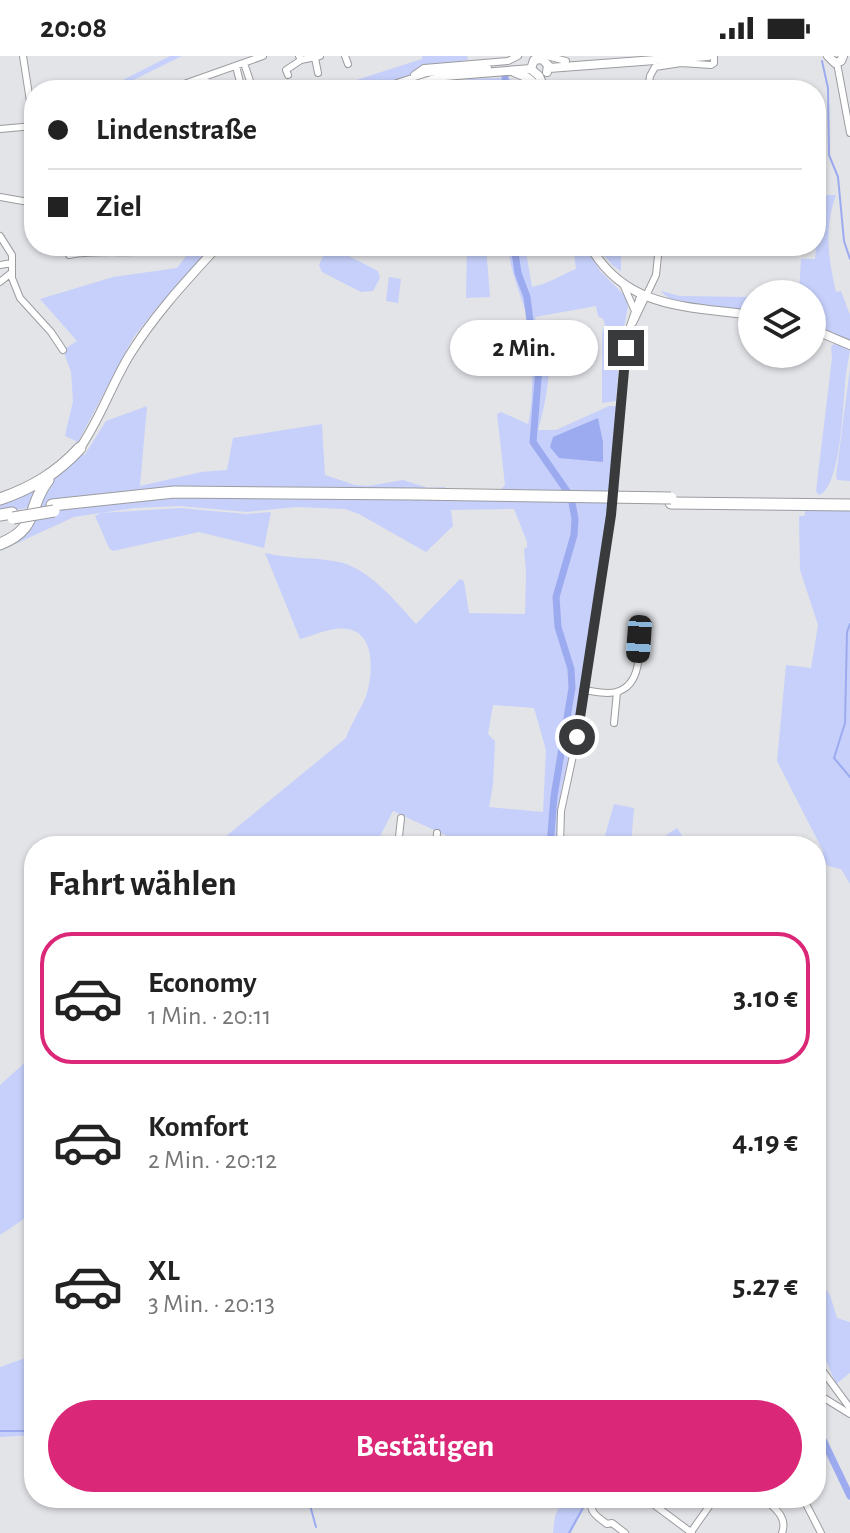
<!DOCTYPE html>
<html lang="de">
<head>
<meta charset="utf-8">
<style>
  :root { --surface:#fff; --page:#f2f2f2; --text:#222; --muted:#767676; --line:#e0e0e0; --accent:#db2777 }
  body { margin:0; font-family:"Alegreya Sans",sans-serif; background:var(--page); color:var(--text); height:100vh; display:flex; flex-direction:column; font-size:30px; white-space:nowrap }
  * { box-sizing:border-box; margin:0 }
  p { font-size:26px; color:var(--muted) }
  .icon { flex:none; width:44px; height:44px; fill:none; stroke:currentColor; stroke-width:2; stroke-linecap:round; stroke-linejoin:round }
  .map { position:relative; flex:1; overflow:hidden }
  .panel { position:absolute; left:24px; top:780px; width:802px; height:672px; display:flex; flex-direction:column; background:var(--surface); border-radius:32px; box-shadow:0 2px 6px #0004 }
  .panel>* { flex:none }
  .hud { position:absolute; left:24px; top:24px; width:802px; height:176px; border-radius:32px; box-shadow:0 2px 6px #0004; display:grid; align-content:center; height:176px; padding:0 24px; background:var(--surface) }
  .controls { position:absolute; left:738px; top:224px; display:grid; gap:16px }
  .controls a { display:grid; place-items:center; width:88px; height:88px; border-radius:50%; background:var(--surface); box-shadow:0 2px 6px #0004; font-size:40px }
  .end { position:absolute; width:36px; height:36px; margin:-18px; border:10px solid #393a3b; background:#fff; box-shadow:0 0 0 4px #fff }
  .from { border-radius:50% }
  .bubble { position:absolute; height:56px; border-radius:28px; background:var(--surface); box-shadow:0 2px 6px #0004; font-size:26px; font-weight:700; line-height:56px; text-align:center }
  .car { position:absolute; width:24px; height:48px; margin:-24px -12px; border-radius:10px; box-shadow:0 0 6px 2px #0007; background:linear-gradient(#222 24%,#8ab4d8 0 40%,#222 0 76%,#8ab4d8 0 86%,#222 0) }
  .hud b { display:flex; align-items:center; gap:28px; height:76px; font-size:30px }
  .hud b+b { border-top:2px solid var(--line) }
  .hud i { width:20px; height:20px; background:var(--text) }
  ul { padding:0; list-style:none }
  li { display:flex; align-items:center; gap:24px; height:132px; margin:0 16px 12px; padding:0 8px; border:4px solid transparent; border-radius:32px }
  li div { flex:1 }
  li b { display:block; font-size:30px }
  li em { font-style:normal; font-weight:700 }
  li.active { border-color:var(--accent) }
  li>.icon { width:72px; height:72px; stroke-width:1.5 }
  h2 { padding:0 24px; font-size:36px; line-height:96px }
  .action { display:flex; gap:16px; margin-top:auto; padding:16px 24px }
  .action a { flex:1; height:92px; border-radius:48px; background:var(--accent); color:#fff; font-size:32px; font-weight:700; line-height:92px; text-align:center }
  .status { display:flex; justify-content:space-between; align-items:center; height:56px; padding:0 40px; background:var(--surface); direction:ltr }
  .status svg { height:22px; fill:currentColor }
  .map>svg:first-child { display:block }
</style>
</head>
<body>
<div class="status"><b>20:08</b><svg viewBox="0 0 49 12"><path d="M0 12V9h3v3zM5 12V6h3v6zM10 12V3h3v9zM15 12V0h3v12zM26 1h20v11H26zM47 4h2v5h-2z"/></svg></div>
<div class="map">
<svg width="850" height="1477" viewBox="0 0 850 1477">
  <rect width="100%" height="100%" fill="#e3e4e8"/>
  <path fill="#c6d0fa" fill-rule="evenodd" d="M 170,0 L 182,0 L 123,29 L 121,25 Z
    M 422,0 L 467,0 L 468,4 L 419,11 L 409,19 L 391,26 L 365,34 L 356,34 L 353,25 L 422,3 Z
    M 499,22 L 511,23 L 513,34 L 454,34 L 453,31 L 416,34 L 470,23 Z
    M 820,139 L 836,139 C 824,173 828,201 836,236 L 841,235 L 850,259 L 850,284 L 812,269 L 812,265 L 822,267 L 818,242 L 812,241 L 812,238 L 799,238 L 801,203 L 815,203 Z
    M 203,190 L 214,190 L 159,249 L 133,282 L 78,386 L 65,380 L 73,345 L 71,316 L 63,294 L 77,285 L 40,243 L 113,221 L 177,212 L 186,200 L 188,191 L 196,193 Z
    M 467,190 L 486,190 L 490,241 L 466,242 Z
    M 508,190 L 525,190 L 532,231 C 548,228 561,219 576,213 L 573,190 L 584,190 L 601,216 L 626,241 L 628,251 L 620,292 L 616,345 L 602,347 L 602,277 L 605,268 L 603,263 L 598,260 L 596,250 L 535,261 L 537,274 C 559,293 545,350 538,374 L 556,374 L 609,350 L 617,350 L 608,452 L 615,455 L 579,694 L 572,692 L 561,734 L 557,790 L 522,787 L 521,790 L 460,786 L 393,755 L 375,790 L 214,790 L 346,682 C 351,668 359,656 365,643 C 373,622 377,578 348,573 C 332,570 315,579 300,583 L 265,497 C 290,503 315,501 339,506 C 370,513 396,546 416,568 L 460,523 L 464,525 L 469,557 L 525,558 L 526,517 L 524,493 L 527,491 L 527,486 L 514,453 L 451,454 L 453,470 L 426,496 L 359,458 L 345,453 L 296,451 L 247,456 L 180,450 L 134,452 L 74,461 L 0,495 L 0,490 L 15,483 L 47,426 L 83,396 L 84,400 L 106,365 L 147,350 L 140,430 L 201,416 L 227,414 L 233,382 L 322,368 L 325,419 L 355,429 L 368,430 L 403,424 L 428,432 L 445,431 L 446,435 L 500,434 L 505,429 L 497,358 L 501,356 L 528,368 C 535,342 532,276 524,250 C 517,231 510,211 508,190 ZM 493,649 L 534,652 L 546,694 L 543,756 L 489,751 L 493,728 L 495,685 L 488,678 Z
    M 597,190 L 621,190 L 621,215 L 612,209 Z
    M 333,192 L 378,215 L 380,222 L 373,235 L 361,236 L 322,216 L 319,209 L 325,195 Z
    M 389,221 L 401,223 L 398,247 L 386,245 Z
    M 661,235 L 680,240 L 747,241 L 747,252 L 752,253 L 752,257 C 730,254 673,253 661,235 Z
    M 835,286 L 850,294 L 846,318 C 843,342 842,431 819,439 L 816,435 L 832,302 L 831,291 Z
    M 850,312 L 850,425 L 837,424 L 836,420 Z
    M 40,427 L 36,450 L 0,457 L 0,446 Z
    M 180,452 L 246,458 L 271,456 L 264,492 L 199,476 L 113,495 L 109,492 L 95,460 L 101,457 Z
    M 806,454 L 850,455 L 850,828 L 841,813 L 828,810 L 823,804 L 823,795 L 777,705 L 786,609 L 811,612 L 818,569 L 800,514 L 799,460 L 804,460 Z
    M 614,748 L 634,752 L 631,790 L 602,790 Z
    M 677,772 L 689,790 L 650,790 Z
    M 34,981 L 34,1156 L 0,1179 L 0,1029 L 29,1003 Z
    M 816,1218 L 830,1239 L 837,1262 L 850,1266 L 850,1317 L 836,1328 L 816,1281 Z
    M 34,1299 L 34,1379 L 0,1381 L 0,1311 Z
    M 563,1442 L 589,1442 L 571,1477 L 553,1477 L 555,1460 Z"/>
  <path fill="#9cabef" d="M 598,362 L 603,386 L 603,406 L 559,402 L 550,391 L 553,381 Z"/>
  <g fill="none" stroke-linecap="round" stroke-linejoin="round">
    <path stroke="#9cabef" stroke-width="2" d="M 822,5 L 828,32 L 829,99 L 838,121 L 844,185 L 850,203
      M 850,568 L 847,576 L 845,667 L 834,702 L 850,721
      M 0,1375 L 34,1375
      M 308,1442 L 316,1471
      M 569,1477 L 588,1443"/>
    <path stroke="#9cabef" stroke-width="7" d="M 505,21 L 506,34
      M 514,190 L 518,217 L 527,241 L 531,273 L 540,299 L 533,386 L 571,441 L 575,463 L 574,479 L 556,541 L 558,571 L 571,613 L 572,632 L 554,740 L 550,790
      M 816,1369 L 850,1440"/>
    <g stroke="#9b9ca0" stroke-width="8">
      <path id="minor" d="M 23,0 L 34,71
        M 299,0 L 301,4 L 320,0
        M 345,0 L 348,8
        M 547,0 L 566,5
        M 315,2 L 318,17
        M 244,7 L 253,34
        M 837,7 L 850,77
        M 236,10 L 242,34
        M 288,19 L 286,14 L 301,4
        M 414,19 L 424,12 L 508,5 L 518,0
        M 205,21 L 209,34
        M 167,34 L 263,0
        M 376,34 L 427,17 L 488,12
        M 648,34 L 650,20 L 655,11 L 681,7 L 711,9 L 714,7 L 714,0
        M 0,73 L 34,70
        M 0,141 L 34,147
        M 0,180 L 12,199 L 12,222 L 20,242 L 51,276 L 63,294
        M 703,190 L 736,191
        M 69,199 C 101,193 131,199 163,194
        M 0,209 L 12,207
        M 0,226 L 11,217
        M 623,228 L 634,253
        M 633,267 L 656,219 L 659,190
        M 583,634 C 593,635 606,639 616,636 C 641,630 642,593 635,574
        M 614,667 L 617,636
        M 398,790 L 401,762
        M 436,790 L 437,777
        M 560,790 L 561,755 L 577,681 L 611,459 L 626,292 L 630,270 L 641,238
        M 816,1306 L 850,1352
        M 816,1337 L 850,1358
        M 591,1442 C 589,1456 596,1460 607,1468 L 612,1467 L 625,1477
        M 645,1442 L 692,1477
        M 764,1442 C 775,1453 788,1461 782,1477
        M 803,1442 L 821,1477
        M 691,1476 L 715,1442"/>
    </g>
    <g stroke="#9b9ca0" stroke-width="10">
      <path id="major" d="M 828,0 L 835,7 L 841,5 L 843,0
        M 549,12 L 708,0
        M 531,13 L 534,4 L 542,3 L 548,9 L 547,16
        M 514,16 L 528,22 L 542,34
        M 398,34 L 445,20 L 531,13 L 539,20 L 545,34
        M 590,190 C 626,254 689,250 752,259
        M 812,273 L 850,289
        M 80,392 C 100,363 111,330 129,300 C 154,259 186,225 218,190"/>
    </g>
    <g stroke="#9b9ca0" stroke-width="13">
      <path id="highway" d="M 0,443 C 32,432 57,417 80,392
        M 671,447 L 850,449
        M 52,449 L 174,436 L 415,438
        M 0,459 L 12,457
        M 0,488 C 40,472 27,450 48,424"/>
    </g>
    <use href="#minor" stroke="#fff" stroke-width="6"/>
    <use href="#major" stroke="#fff" stroke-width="8"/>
    <use href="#highway" stroke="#fff" stroke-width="11"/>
    <g stroke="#9b9ca0" stroke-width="13" stroke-linecap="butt">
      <path id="highway-bridge" d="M 415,438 L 671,442
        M 13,462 L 54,455"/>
    </g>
    <use href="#highway-bridge" stroke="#fff" stroke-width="11"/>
  </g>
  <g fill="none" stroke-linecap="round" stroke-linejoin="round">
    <path stroke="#393a3b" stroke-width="10" d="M 577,681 L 611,459 L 626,292"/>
  </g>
</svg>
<div class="controls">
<a><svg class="icon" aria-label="layers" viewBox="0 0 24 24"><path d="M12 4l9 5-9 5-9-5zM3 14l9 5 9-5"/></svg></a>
</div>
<i class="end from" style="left:577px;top:681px"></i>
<i class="end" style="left:626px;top:292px"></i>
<div class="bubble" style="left:450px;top:264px;width:148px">2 Min.</div>
<i class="car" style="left:639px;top:583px;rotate:184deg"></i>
<div class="hud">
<b><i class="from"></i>Lindenstraße</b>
<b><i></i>Ziel</b>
</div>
<section class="panel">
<h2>Fahrt wählen</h2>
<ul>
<li class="active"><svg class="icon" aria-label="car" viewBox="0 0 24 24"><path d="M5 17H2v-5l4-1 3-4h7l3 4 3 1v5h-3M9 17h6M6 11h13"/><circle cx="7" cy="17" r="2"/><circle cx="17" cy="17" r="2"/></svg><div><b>Economy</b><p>1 Min. · 20:11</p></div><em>3.10 €</em></li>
<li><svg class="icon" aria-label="car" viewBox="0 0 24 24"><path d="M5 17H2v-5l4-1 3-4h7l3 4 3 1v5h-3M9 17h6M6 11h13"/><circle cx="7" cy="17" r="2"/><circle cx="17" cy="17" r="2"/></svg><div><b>Komfort</b><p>2 Min. · 20:12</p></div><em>4.19 €</em></li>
<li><svg class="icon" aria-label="car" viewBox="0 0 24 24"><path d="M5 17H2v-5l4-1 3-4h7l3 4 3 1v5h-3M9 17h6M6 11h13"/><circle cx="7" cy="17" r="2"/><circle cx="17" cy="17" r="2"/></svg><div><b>XL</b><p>3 Min. · 20:13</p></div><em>5.27 €</em></li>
</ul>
<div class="action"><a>Bestätigen</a></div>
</section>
</div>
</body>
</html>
